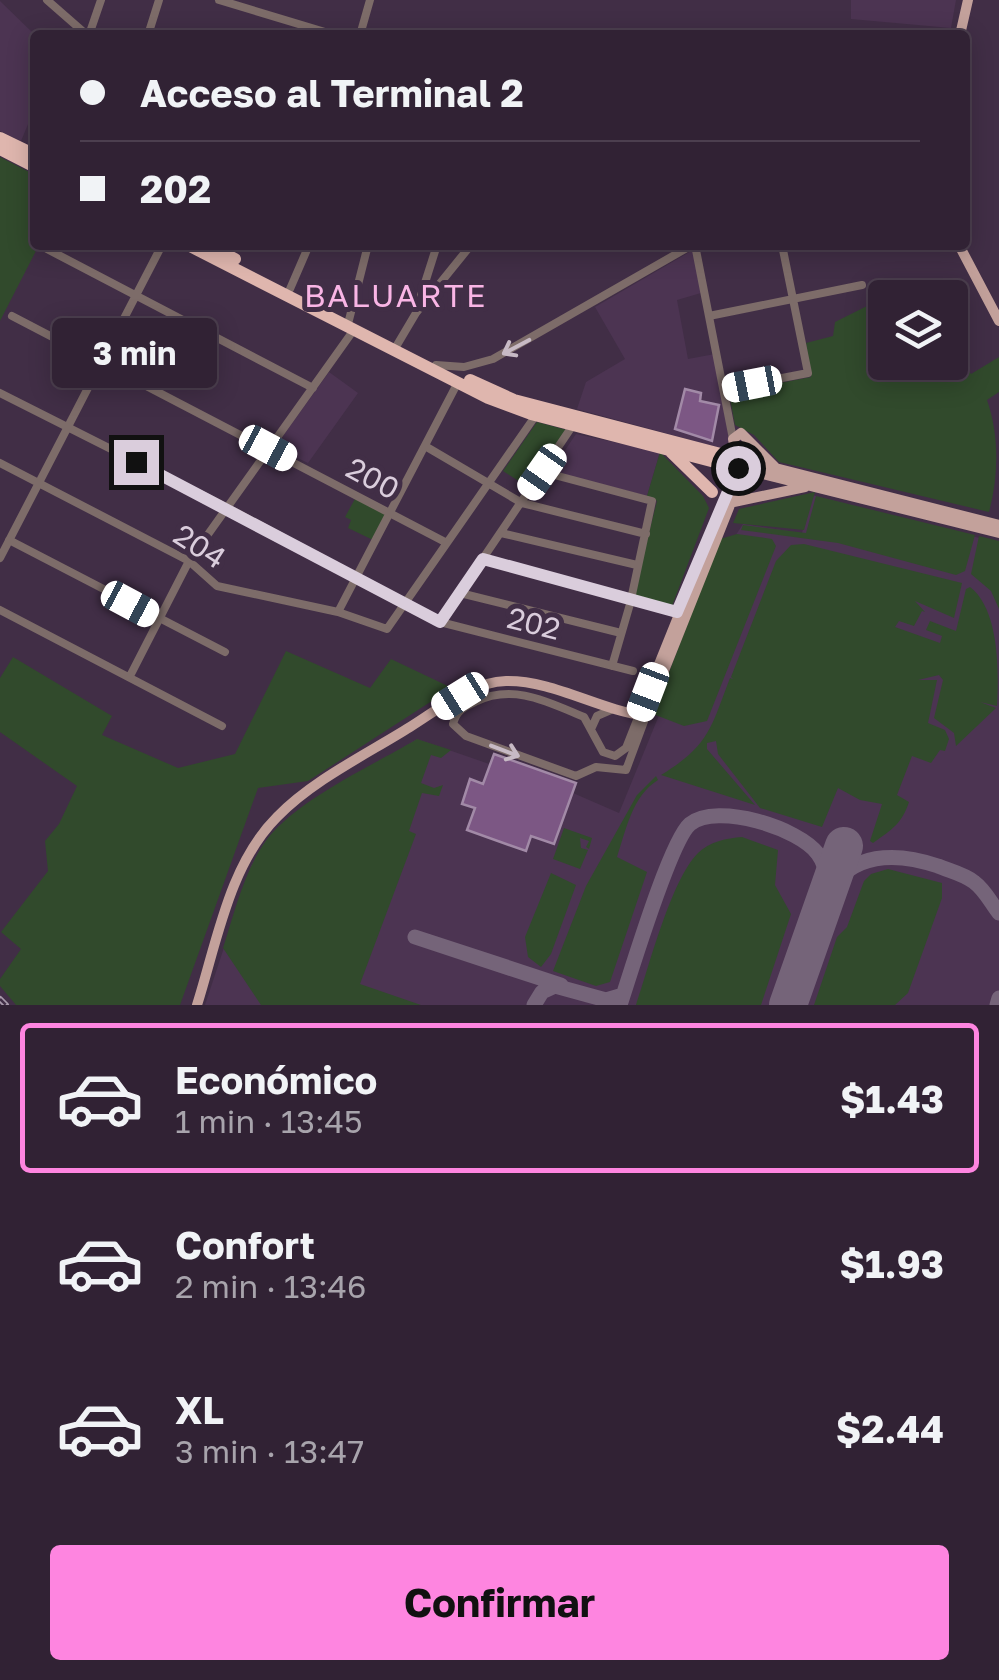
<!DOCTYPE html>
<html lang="es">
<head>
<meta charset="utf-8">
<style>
  :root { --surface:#312234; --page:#3d2f40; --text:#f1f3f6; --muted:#a8a4ac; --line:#4c3f4f; --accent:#fe85e0 }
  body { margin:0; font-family:"Golos Text",sans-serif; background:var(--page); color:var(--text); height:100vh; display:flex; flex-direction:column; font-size:38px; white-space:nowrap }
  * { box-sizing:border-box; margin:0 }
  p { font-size:32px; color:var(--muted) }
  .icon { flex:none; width:55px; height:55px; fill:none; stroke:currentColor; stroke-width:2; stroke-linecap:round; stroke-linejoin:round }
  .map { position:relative; height:1005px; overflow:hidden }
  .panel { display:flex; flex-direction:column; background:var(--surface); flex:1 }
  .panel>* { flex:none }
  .banner { position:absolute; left:30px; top:30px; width:940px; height:220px; border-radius:10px; box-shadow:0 5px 25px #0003,0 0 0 2px var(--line); display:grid; align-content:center; height:220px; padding:0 50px; background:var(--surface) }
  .tools { position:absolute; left:868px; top:280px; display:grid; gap:20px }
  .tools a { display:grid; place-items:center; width:100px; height:100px; border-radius:10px; background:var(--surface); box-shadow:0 5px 25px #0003,0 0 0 2px var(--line); font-size:50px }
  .end { position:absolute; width:45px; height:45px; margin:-22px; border:12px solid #dacddc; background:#111; box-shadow:0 0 0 5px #111 }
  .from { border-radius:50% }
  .bubble { position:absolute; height:70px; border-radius:10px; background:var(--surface); box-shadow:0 5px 25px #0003,0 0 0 2px var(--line); font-size:32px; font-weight:700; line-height:70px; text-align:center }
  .car { position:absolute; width:30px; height:60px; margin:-30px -15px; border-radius:12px; box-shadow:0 0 8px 2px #0007; background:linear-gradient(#fff 24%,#345 0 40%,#fff 0 76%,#345 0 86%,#fff 0) }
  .banner b { display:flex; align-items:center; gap:35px; height:95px; font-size:38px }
  .banner b+b { border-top:2px solid var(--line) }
  .banner i { width:25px; height:25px; background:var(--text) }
  ul { padding:18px 0 0; list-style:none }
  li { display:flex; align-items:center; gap:30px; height:150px; margin:0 20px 15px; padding:0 30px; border:5px solid transparent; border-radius:10px }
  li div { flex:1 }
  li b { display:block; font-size:38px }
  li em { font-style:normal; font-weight:700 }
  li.selected { border-color:var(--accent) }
  li>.icon { width:90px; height:90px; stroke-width:1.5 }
  .action { display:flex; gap:20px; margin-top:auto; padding:20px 50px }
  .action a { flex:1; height:115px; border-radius:10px; background:var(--accent); color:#111; font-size:40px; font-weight:700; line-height:115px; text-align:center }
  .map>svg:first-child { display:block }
</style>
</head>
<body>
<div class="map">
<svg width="999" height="1005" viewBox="0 0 999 1005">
  <rect width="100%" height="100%" fill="#412e46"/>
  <path fill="#4c3452" d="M 851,0 L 956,0 L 951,28 L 851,19 Z
    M 0,1 L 35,35 L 35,117 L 31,117 L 21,141 L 0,131 Z
    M 693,250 L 701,293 L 677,300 L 688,359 L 715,354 L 731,451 L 577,409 L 586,382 L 625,359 L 595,307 Z
    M 329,372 L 358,393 L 308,463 L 275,447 Z
    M 576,434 L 660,452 L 647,496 L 551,471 Z
    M 812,495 L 999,543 L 999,1005 L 205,1005 L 251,866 L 264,843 L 279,826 L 322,796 L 417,739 L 573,793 L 619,813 L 728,547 L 743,524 L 802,533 Z"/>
  <path fill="#314a2c" d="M 0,157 L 35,175 L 35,245 L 39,245 L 0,321 Z
    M 911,284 L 920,297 L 885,298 L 885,362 L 950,362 L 950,343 L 971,374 L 999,357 L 999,392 L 987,400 C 999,434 999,475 989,512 L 779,462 L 754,435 L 735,425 L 729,393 L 811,377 L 806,343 L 833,336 L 835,322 Z
    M 537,422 L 567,430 L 528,487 L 503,471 Z
    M 660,452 L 703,496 L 709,508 L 672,606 L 633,596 L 657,501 L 647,496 Z
    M 815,492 L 804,530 L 733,523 L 739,509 Z
    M 816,496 L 975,535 L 965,571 L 956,575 L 838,543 L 741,530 L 743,525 L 806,533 Z
    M 356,497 L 387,513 L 373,540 L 348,528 L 351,520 L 345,517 Z
    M 737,534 L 772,539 L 776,546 L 707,721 L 684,726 L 653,714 L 720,539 Z
    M 979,536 L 999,541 L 999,609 L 991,591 L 971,574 Z
    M 804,544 L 962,583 L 954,618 L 915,601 L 925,612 L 922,611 L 914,626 L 899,621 L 895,627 L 940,643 L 942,636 L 926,630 L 930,621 L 956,631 L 966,589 L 970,587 C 999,609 999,670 997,706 L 980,702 L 996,708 L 956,746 L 954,733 L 934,718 L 943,680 L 939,675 L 918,680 L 937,680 L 928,723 L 945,730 L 949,739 L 945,751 L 940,750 L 931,763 L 912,756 L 897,795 L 909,802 C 902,823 893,829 873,843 L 870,841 L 882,804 L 860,800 L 838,788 L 822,827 L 760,808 L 718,754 L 716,741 L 707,743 L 707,749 L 755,805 L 661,775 C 710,745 711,727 730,678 L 733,679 L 731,677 L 776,561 L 791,545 Z
    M 286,651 L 370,688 L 391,659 L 452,688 L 308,781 L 258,788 L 180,1005 L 16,1005 L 0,986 L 0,979 L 21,949 L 1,932 L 48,871 L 45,841 L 59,824 L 77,786 L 0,732 L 0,678 L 13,657 L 112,716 L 102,735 L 178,768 L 235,754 Z
    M 417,739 L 451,750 L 441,758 L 431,755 L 421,783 L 434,788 L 443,785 L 439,796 L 422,793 L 409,831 L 416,834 L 360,984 L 421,1005 L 261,1005 L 223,948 C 234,914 243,875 263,845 C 291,802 372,766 417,739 Z
    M 656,776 L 658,780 C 632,796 626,830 617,857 L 647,872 L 610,982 L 596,986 L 553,971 L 586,886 L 637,795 Z
    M 564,828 L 592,838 L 589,849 L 586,847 L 589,841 L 580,838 L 581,848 L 588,850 L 580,869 L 553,859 Z
    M 742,837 L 778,850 L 775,885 L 791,914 L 761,1005 L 636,1005 C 649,967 671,880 698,853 C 709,842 727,838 742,837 Z
    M 888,869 L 942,883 L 942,898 L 908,993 L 895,1005 L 814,1005 L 837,937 L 847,927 L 864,881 L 871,874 Z
    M 551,873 L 576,885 L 551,954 L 541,967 L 528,957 L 525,937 Z"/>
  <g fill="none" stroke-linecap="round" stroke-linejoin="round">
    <path stroke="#756479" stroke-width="15" d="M 827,895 C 850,851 897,852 938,866 C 950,871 964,874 974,882 C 985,890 991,903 999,913
      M 415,937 L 561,985
      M 534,1005 L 542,992 L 555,986 L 606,1000 L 623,995
      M 620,1005 C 631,972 670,841 690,824 C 717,802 799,828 818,854 C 828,868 827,882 825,899
      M 997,1005 L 999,998"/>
    <path stroke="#756479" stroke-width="38" d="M 788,1005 L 844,846"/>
  </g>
  <path fill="#7c5784" stroke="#a28aa7" stroke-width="2.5" d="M 685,389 L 701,393 L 700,401 L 719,405 L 712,441 L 675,429 Z
    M 494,754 L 576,783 L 554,844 L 531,836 L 526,851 L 467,830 L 475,808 L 462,804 L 470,779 L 483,784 Z"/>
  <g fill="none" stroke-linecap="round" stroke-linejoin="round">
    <path stroke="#7d6c69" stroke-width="8" d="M 47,0 L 87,35
      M 219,0 L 335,35
      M 89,35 L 101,0
      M 148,35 L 159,0
      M 360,35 L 370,0
      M 695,245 L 733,439
      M 47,249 L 313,388
      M 290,289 L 309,245
      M 417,308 L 437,245
      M 12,316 L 447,543
      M 709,316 L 862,285
      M 349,320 L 368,245
      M 397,345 L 416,313 L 471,245
      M 436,365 L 464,367 L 493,359 L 692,245
      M 725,389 L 808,373 L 782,245
      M 0,393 L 226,507 L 440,622 L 633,671
      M 425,446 L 522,503 L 646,534
      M 0,463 L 189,561 L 217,586 L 338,612 L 387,629 L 536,415
      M 543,472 L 652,501 L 630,604 L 612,666
      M 501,533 L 637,565
      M 9,540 L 225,652
      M 0,558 L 162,245
      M 483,559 L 684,615
      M 460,593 L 621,633
      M 0,610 L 222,726
      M 338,612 L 457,384
      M 440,622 L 573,425
      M 130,676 L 189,561 L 353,331
      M 639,715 L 626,748 L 615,756 L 603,752 L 584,717 C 548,702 513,683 475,702 C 463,707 456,712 453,724 L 466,736 L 576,776 L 596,767 L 626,770 L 646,716
      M 592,727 L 597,716 L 613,709"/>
    <path stroke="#c3a19b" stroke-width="10" d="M 960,35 L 968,0
      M 959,245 L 999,321
      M 736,458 L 999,525
      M 737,462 L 733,439 L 741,433 L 775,467
      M 739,468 L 999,533
      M 729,503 L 805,487
      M 649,689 L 736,473
      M 197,1005 C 217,942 229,865 277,817 C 313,780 367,754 410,727 C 439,709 471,682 506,681 C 553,680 599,710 646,716 L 744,470"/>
    <path stroke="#dfb6ae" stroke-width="12" d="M 0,138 L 35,155
      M 0,149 L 35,167
      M 188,245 L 488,398 L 531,414 L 738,468
      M 208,245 L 235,259
      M 470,380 L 514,400 L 736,458
      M 671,452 L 712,492"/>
    <g stroke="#a99bac" stroke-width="6">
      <path id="rail" d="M 0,999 L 6,1005"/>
    </g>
    <use href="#rail" stroke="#412e46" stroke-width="2.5" stroke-dasharray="8" stroke-linecap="butt"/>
  </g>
  <defs><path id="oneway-shaft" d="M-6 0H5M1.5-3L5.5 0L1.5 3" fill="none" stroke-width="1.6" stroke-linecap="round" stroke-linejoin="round" transform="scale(2.5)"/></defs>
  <g stroke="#c7bac5">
    <use href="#oneway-shaft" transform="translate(516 347) rotate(152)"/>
    <use href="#oneway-shaft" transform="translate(505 751) rotate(21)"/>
  </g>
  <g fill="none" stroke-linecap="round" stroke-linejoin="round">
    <path stroke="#dacddc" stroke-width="12" d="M 136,462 L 440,622 L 483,559 L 677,612 L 738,468"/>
  </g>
  <g text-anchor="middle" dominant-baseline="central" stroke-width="10" stroke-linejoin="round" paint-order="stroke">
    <g font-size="30" fill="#dacddc" stroke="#412e46">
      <text transform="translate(373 478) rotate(28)">200</text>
      <text transform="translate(200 546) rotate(33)">204</text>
      <text transform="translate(534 623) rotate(14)">202</text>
    </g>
    <g font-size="32" letter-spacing="2.5" fill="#f9b5e5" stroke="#412e46">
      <text x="396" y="295">BALUARTE</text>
    </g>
  </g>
</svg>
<div class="tools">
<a><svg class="icon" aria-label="layers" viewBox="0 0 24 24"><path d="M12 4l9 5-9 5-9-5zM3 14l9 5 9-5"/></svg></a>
</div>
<i class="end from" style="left:738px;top:468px"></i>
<i class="end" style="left:136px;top:462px"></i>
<div class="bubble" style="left:52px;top:318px;width:165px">3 min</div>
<i class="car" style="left:752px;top:384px;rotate:259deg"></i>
<i class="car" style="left:268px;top:448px;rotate:118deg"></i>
<i class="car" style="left:542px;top:472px;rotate:215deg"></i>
<i class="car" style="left:130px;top:604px;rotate:118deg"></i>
<i class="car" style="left:648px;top:692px;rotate:201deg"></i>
<i class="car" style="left:460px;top:696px;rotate:238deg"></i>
<div class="banner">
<b><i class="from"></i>Acceso al Terminal 2</b>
<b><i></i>202</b>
</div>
</div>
<section class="panel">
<ul>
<li class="selected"><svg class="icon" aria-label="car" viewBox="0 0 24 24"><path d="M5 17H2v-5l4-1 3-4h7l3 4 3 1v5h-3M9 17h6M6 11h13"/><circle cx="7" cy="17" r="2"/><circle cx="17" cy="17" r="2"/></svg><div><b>Económico</b><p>1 min · 13:45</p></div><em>$1.43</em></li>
<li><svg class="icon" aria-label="car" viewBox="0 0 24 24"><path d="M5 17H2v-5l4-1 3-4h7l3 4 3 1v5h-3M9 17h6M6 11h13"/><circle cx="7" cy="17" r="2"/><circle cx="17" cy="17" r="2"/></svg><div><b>Confort</b><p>2 min · 13:46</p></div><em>$1.93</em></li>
<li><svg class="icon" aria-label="car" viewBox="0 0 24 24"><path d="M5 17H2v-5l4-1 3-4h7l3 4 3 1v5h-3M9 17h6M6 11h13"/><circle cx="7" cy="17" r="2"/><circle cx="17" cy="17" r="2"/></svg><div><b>XL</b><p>3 min · 13:47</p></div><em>$2.44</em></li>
</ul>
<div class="action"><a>Confirmar</a></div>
</section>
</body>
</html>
